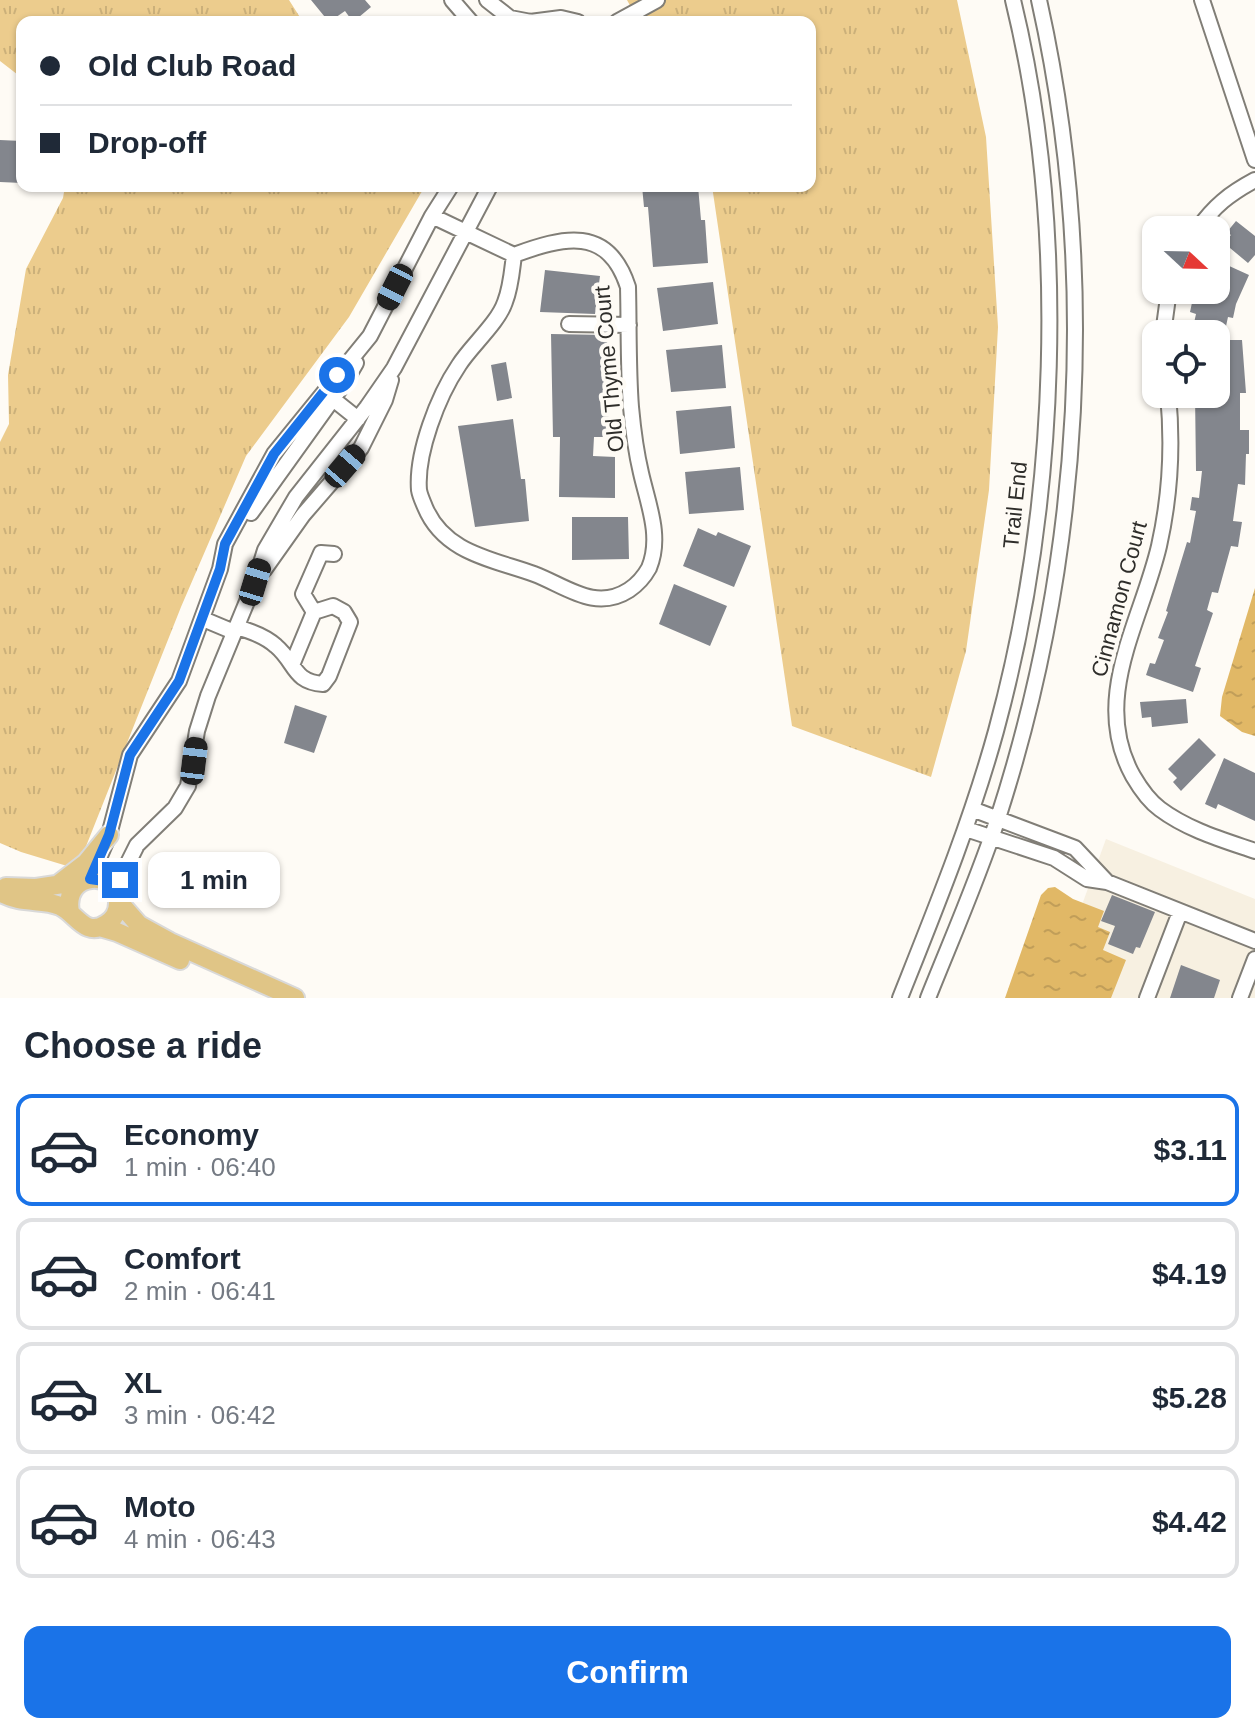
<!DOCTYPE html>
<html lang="en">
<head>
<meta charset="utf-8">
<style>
  :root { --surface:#fff; --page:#f6f6f7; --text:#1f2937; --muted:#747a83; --line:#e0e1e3; --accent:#1a73e8 }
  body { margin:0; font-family:Helvetica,sans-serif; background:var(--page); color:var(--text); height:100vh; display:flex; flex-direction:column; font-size:30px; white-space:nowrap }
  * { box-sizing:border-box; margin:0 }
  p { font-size:26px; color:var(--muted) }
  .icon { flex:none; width:44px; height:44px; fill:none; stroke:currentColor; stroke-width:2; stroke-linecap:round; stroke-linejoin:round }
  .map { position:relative; height:998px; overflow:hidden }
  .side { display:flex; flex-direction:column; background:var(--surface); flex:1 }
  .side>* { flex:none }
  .top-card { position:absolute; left:16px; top:16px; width:800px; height:176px; border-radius:16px; box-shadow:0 2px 6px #0004; display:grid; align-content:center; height:176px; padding:0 24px; background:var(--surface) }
  .needle { width:52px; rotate:112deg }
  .tools { position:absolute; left:1142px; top:216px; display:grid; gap:16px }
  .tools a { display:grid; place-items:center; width:88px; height:88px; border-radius:16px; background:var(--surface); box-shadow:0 2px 6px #0004; font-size:40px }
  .end { position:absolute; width:36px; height:36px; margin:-18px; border:10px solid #1a73e8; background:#fff; box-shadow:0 0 0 4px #fff }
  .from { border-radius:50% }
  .bubble { position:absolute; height:56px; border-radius:16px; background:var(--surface); box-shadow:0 2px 6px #0004; font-size:26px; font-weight:800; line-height:56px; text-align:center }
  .car { position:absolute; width:24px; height:48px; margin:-24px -12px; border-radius:10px; box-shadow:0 0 6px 2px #0007; background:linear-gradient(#222 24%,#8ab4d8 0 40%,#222 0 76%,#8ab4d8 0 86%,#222 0) }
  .top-card b { display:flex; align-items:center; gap:28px; height:76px; font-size:30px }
  .top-card b+b { border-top:2px solid var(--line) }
  .top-card i { width:20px; height:20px; background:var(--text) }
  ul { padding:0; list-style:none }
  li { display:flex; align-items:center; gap:24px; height:112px; margin:0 16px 12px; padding:0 8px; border:4px solid var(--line); border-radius:16px }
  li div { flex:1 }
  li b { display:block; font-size:30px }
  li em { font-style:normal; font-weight:800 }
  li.on { border-color:var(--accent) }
  li>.icon { width:72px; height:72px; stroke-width:1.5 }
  h2 { padding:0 24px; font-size:36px; line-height:96px }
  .primary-button { display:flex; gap:16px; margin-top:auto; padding:16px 24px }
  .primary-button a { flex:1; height:92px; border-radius:16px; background:var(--accent); color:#fff; font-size:32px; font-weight:800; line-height:92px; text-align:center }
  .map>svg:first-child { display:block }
</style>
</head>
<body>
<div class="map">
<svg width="1255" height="998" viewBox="0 0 1255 998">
  <defs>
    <pattern id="grass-tufts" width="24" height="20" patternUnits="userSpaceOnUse" patternTransform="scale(2)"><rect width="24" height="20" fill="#eccc8d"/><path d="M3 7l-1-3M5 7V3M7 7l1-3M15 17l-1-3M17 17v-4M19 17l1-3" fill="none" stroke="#cbb07a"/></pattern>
    <pattern id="water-ripples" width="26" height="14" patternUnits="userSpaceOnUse" patternTransform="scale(2)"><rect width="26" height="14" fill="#e1b866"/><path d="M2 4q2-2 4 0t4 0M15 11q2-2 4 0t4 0" fill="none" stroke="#c19e59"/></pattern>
  </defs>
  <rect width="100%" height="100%" fill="#fefbf5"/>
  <path fill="#f7f0e1" d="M 1106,839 L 1255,899 L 1255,998 L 1048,998 Z"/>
  <path fill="url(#grass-tufts)" d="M 0,0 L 289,0 L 303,22 L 22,22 L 22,78 L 0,61 Z
    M 627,0 L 957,0 L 986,137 L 998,327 L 989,490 L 966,651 L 931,777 L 792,726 L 712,186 L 810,186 L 810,22 L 639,22 Z
    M 65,186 L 425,186 L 349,317 L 246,456 L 181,607 L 77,869 L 21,852 L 0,843 L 0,442 L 9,424 L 8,375 L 26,269 L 63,198 Z"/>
  <path fill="url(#water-ripples)" d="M 1255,588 L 1255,736 L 1242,732 L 1220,716 L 1222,697 Z
    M 1055,887 L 1073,899 L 1104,911 L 1098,927 L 1110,932 L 1103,950 L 1126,960 L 1111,998 L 1005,998 L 1041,895 L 1048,888 Z"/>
  <path fill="#83868d" d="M 311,0 L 365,0 L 371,7 L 353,22 L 345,11 L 329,22 Z
    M 0,140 L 22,141 L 22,183 L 0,182 Z
    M 642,186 L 698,186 L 701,220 L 705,220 L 708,263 L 653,267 L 648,207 L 644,207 Z
    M 1236,221 L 1255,236 L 1255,255 L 1248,263 L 1224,243 L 1231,235 L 1227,232 Z
    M 1216,260 L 1249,275 L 1236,304 L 1233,318 L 1228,317 L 1223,340 L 1242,340 L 1246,393 L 1240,393 L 1240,430 L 1249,430 L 1249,454 L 1246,454 L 1245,485 L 1238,484 L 1233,521 L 1242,522 L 1238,547 L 1231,546 L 1218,593 L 1212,592 L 1207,610 L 1213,613 L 1195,666 L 1201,668 L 1193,692 L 1146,675 L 1150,663 L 1155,664 L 1164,640 L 1158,638 L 1168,612 L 1166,611 L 1187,542 L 1190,543 L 1196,511 L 1190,510 L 1192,497 L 1199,498 L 1202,471 L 1196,471 L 1195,394 L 1216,394 L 1216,328 L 1194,323 L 1196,314 L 1190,312 L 1193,298 L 1216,302 Z
    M 545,270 L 600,276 L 595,314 L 540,312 Z
    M 713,282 L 718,324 L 663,331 L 657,288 Z
    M 551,334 L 607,335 L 609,437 L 594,437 L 593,456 L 615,457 L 615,498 L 559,497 L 560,437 L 553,437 Z
    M 722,345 L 726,388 L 671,392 L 666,350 Z
    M 506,362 L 512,398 L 497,401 L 491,365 Z
    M 731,406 L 735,448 L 680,454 L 676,411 Z
    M 513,419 L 521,479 L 525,479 L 529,521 L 475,527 L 458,426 Z
    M 740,467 L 744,510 L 689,514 L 685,472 Z
    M 572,517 L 628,517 L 629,559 L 572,560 Z
    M 698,528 L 716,536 L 718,532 L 751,546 L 734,587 L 683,566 Z
    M 674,584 L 727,606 L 710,646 L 659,624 Z
    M 1186,699 L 1188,723 L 1152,727 L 1151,717 L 1142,718 L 1140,702 Z
    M 295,705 L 327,716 L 314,753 L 284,743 Z
    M 1199,738 L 1216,755 L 1181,791 L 1173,782 L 1177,778 L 1168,769 Z
    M 1224,758 L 1255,773 L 1255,821 L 1218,804 L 1216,809 L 1205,804 Z
    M 1112,895 L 1155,912 L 1140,948 L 1136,947 L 1133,954 L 1108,944 L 1115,926 L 1101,921 Z
    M 1181,965 L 1220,980 L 1214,998 L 1170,998 Z"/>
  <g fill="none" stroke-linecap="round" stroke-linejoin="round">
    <g stroke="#817e77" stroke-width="18">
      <path id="minor" d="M 452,0 L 471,22
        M 487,0 L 510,18 L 531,22
        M 1202,0 L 1255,160
        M 530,22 L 561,18 L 578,22
        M 617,22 L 657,0
        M 432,216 L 514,255 C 512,270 511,287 505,302 C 498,323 471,346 459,365 C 438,396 416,453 419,490 C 420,496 423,502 425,507 C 444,553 492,559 534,574 C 566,586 595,612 629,590 C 638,584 644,577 649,568 C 662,537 648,504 641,473 C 636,452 633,429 631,407 C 628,368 629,327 628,287 C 608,225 563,237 514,255
        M 1197,230 C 1214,206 1229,194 1255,180
        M 569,324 L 629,325
        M 1163,334 L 1169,290
        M 1168,394 C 1173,445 1170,497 1159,546 C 1141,623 1090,699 1133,776 C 1140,788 1149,801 1160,809 C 1188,830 1223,840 1255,851
        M 333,399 L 358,419
        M 251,513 L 345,382 L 356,363
        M 264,570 L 303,515 L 361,448 L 385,400 L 391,380
        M 314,612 L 303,594 L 321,553 L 334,554
        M 203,619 L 234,632
        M 236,627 C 251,631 265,636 276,646 C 296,663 293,682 323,684 L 329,676 L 350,622 L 344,612 L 333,606 L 314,612 L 292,665
        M 972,809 L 1075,848 L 1107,882
        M 966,829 L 1054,858 L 1087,879 L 1107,882 L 1255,941
        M 90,879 L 109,835 L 130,755 L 179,681 L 220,569 L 225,544 L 274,454 L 370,336 L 432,216 L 451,186
        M 117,895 L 126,867 L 137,845 L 175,808 L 188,786 L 197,731 L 208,696 L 255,582 L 265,550 L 296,497 L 367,407 L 394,368 L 490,186
        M 900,998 C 935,910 971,822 996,731 C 1058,504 1069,229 1013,0
        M 928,998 C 952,938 978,879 998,818 C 1083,555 1099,269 1039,0
        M 1147,998 L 1180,912
        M 1240,998 L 1255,959"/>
    </g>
    <g stroke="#d9d9d9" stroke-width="22">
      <path id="major" d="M 60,883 L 86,863 L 109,835
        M 6,887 L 36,888 L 83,881
        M 0,892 C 21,905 42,898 60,906 C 76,913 85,938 106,924 C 113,920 118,912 118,903 C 118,868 62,871 70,912
        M 118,901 L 139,925 L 170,942 L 295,998
        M 100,927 L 117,932 L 180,960"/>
    </g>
    <use href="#minor" stroke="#fff" stroke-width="14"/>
    <use href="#major" stroke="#e0c586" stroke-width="18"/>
  </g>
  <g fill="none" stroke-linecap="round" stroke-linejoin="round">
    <path stroke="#1a73e8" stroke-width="10" d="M 120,880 L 117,895 L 104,881 L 90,879 L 109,835 L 130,755 L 179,681 L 220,569 L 225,544 L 274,454 L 337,375"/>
  </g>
  <g text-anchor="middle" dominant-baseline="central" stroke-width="8" stroke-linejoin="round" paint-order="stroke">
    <g font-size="22" fill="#2e2d2a" stroke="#fefbf5">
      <text transform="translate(609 369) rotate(-95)">Old Thyme Court</text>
      <text transform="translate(1015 505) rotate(-84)">Trail End</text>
      <text transform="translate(1119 599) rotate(-75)">Cinnamon Court</text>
    </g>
  </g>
</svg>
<div class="tools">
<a><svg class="needle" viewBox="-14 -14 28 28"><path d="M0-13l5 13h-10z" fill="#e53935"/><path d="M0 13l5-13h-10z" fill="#747a83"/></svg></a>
<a><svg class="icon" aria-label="locate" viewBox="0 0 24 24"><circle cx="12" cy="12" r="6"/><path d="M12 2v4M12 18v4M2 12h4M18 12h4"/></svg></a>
</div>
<i class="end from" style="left:337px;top:375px"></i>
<i class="end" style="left:120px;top:880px"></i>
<div class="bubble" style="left:148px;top:852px;width:132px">1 min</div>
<i class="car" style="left:395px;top:287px;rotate:207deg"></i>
<i class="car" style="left:345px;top:466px;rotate:41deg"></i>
<i class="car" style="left:255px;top:582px;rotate:17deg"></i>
<i class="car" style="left:194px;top:761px;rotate:7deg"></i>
<div class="top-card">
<b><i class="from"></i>Old Club Road</b>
<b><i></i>Drop-off</b>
</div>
</div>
<section class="side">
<h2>Choose a ride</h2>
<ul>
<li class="on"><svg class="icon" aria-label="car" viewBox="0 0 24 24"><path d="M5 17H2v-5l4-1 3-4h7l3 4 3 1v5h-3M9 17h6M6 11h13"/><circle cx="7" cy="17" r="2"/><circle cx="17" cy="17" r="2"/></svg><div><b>Economy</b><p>1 min · 06:40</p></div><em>$3.11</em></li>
<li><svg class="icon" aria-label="car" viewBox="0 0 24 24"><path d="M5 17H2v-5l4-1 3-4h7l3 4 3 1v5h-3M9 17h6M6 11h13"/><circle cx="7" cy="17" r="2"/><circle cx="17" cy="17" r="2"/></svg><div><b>Comfort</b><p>2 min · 06:41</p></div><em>$4.19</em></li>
<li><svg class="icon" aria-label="car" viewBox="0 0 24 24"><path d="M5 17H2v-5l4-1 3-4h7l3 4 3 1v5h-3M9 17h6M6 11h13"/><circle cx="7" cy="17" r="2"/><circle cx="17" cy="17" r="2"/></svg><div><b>XL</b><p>3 min · 06:42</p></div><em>$5.28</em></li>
<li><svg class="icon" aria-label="car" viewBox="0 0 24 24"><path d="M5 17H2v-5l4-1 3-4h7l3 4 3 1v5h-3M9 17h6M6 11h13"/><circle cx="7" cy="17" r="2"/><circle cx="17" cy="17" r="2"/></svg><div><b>Moto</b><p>4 min · 06:43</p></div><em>$4.42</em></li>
</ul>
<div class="primary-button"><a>Confirm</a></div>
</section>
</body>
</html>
